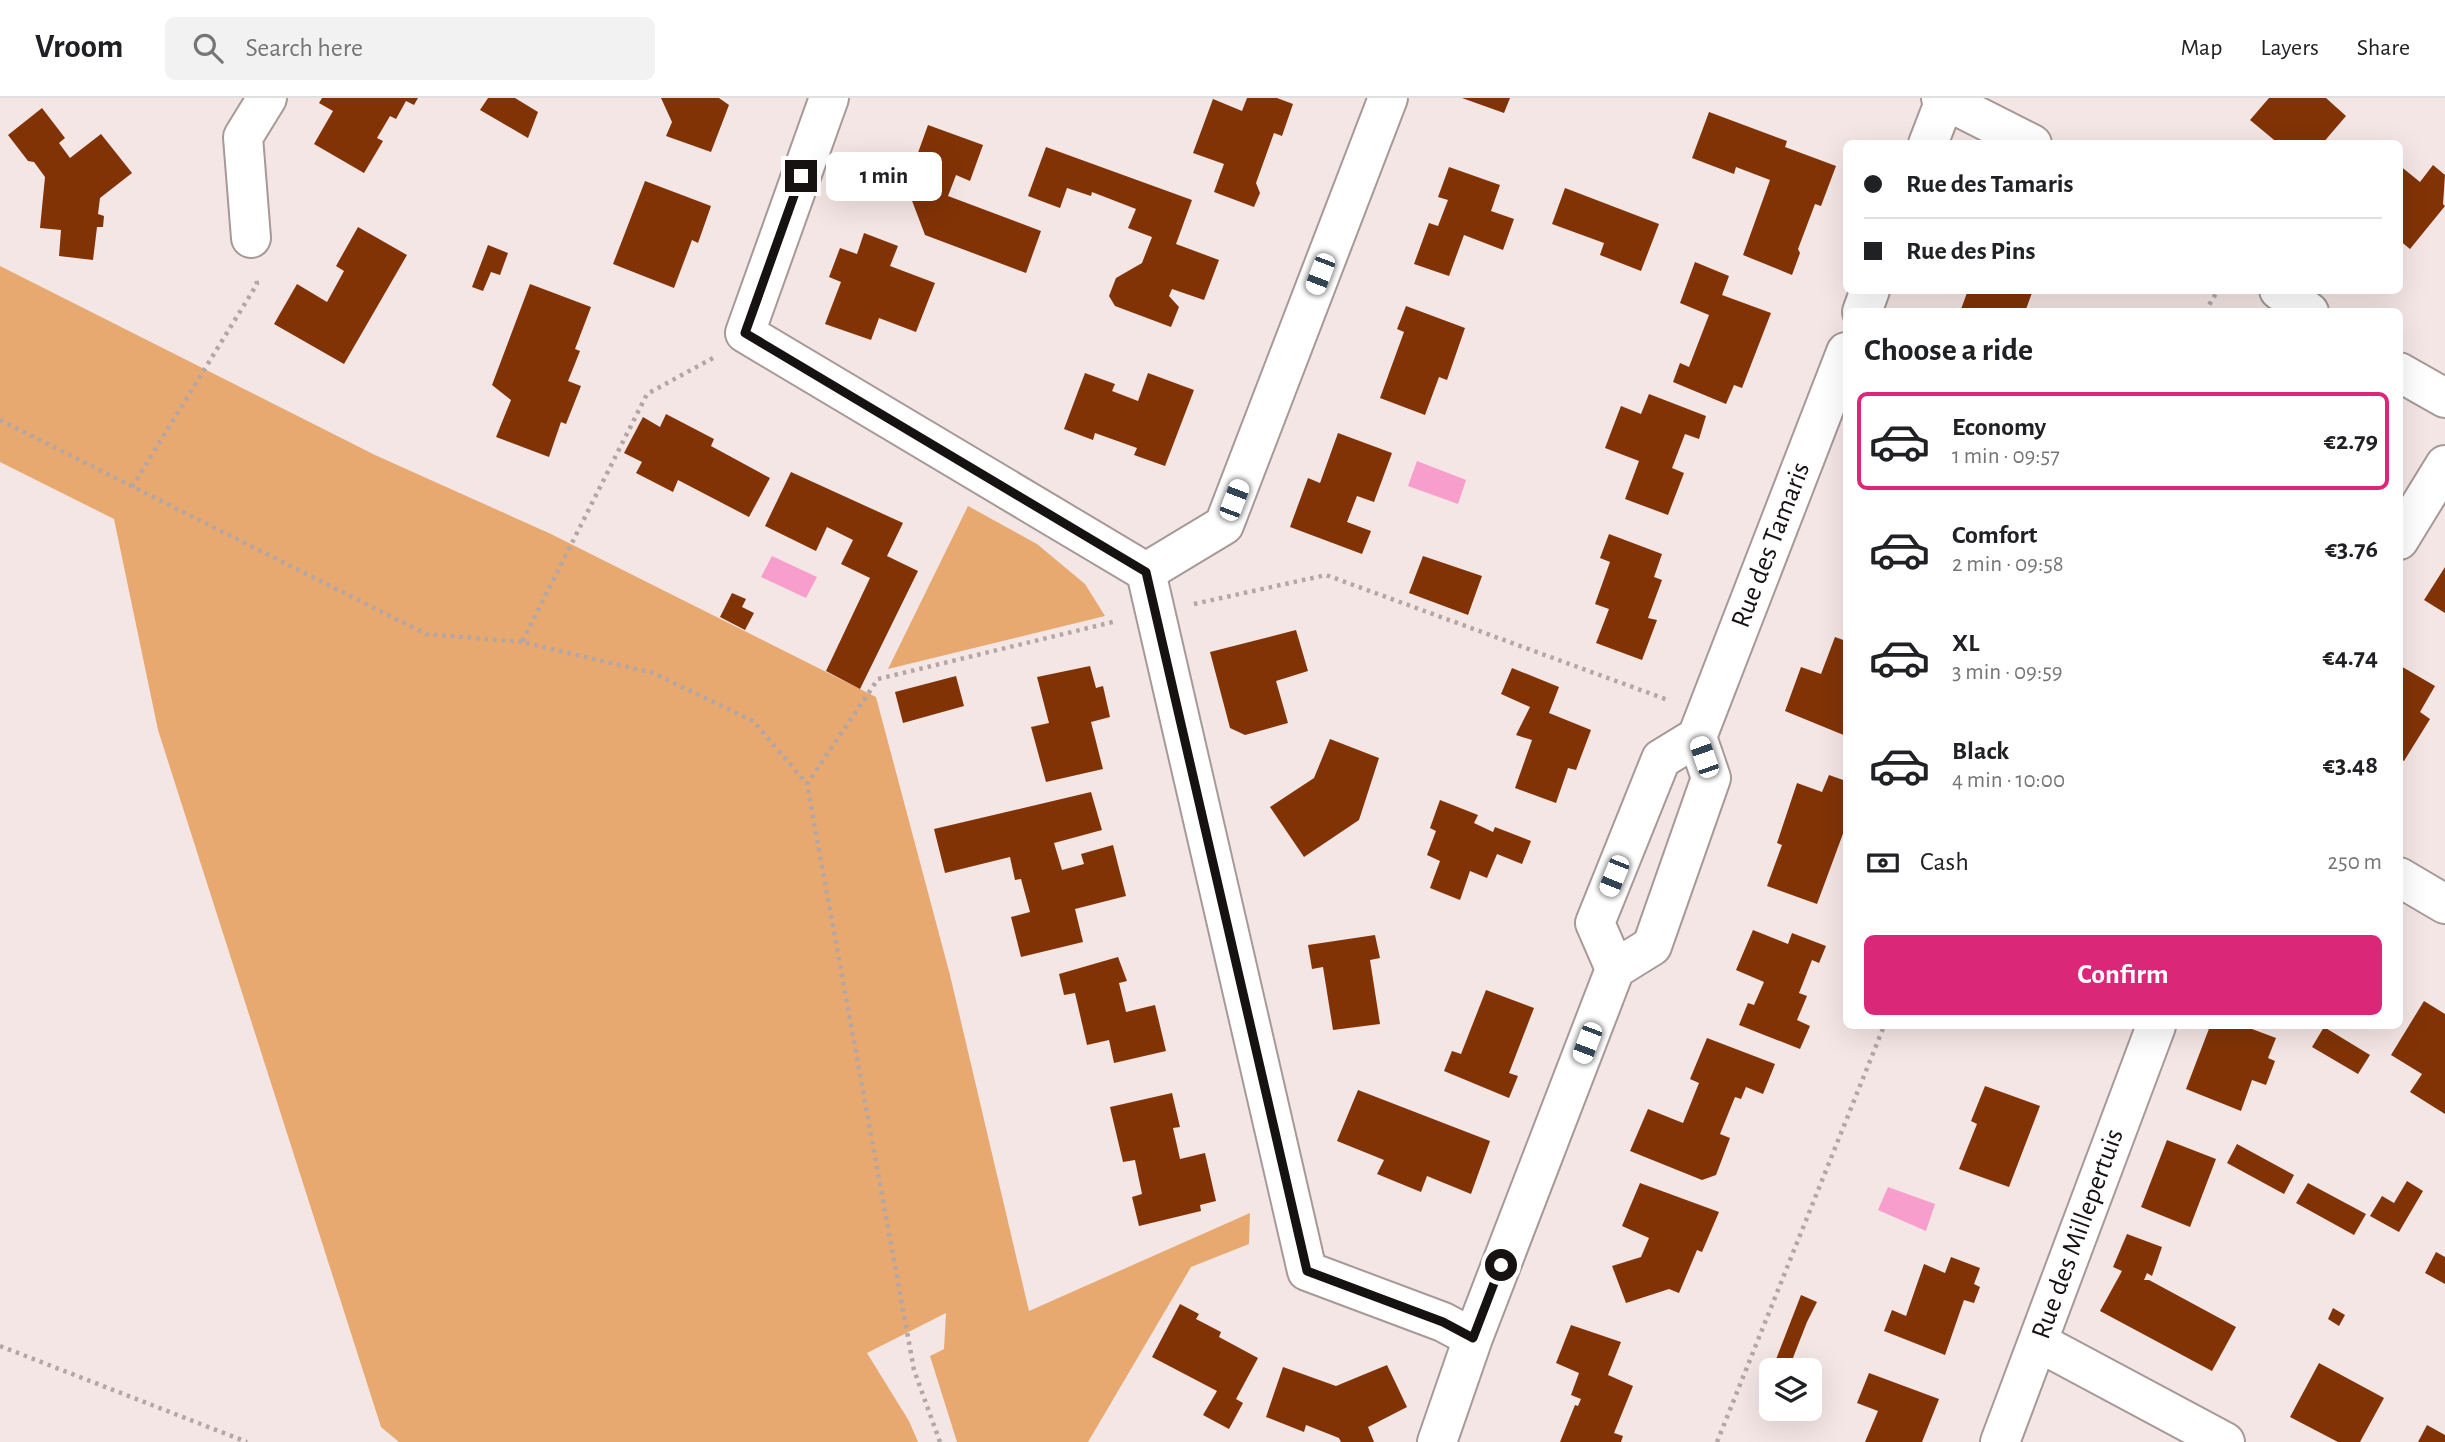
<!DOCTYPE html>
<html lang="en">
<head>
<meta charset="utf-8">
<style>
  :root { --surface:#fff; --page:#f2f2f2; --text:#202124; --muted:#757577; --line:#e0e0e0; --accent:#db2777 }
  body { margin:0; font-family:"Alegreya Sans",sans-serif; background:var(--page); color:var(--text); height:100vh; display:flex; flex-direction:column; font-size:26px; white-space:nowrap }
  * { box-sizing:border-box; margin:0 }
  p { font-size:23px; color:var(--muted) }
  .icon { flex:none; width:38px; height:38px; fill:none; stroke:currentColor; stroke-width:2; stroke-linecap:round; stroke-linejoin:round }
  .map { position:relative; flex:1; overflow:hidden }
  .sheet { position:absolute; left:1843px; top:210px; width:560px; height:721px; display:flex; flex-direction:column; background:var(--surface); border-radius:10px; box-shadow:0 7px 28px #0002 }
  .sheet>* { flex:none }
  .guide { position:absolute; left:1843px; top:42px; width:560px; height:154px; border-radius:10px; box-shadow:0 7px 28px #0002; display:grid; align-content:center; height:154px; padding:0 21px; background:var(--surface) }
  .buttons { position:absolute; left:1759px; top:1260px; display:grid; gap:14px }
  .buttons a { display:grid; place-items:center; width:63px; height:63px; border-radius:10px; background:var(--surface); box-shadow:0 7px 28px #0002; font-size:35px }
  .end { position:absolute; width:32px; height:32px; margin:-16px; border:9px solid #171212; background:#fff; box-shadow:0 0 0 4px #fff }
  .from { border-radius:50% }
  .bubble { position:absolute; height:49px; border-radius:10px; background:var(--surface); box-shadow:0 7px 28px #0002; font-size:23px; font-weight:700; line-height:49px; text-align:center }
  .car { position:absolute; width:21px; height:42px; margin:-21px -10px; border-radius:9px; box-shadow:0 0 5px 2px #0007; background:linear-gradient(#fff 24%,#345 0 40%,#fff 0 76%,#345 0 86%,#fff 0) }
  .guide b { display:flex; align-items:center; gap:24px; height:66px; font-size:26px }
  .guide b+b { border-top:2px solid var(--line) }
  .guide i { width:18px; height:18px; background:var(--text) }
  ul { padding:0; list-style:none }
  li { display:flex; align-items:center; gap:21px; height:98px; margin:0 14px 10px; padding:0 7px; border:4px solid transparent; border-radius:10px }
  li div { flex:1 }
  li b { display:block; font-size:26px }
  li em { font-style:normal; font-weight:700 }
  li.on { border-color:var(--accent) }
  li>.icon { width:63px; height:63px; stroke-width:1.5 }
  h2 { padding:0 21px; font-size:32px; line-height:84px }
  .pay { display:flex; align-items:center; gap:18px; height:77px; padding:0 21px; font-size:26px }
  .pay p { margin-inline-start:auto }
  .primary-button { display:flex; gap:14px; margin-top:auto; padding:14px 21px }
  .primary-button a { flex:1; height:80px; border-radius:10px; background:var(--accent); color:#fff; font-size:28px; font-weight:700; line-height:80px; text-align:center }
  header { display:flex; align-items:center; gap:42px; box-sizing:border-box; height:98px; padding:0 35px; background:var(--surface); border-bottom:2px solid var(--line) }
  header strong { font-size:33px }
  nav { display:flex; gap:38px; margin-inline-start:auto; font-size:24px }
  .search { width:490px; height:63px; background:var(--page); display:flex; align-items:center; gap:18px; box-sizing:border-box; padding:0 24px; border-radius:10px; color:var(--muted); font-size:26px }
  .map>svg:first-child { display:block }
</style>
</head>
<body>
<header>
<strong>Vroom</strong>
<div class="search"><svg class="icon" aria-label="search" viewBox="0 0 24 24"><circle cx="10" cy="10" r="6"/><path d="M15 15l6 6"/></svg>Search here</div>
<nav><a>Map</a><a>Layers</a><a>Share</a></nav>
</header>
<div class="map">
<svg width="2445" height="1344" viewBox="0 0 2445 1344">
  <rect width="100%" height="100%" fill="#f4e6e5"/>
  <path fill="#e8a970" d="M 0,168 L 375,357 L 551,436 L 876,599 L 950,877 L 1029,1213 L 1250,1115 L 1249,1146 L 1191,1169 L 1088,1344 L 957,1344 L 930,1258 L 944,1251 L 946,1215 L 867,1255 L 909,1323 L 918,1344 L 399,1344 L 381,1329 L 158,632 L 114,421 L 0,364 Z
    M 968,408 L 1037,446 L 1085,486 L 1105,518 L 888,571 Z"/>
  <path fill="#f79ecd" d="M 1417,363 L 1466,382 L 1458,406 L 1408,388 Z
    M 772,458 L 817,479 L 806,500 L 761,479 Z
    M 1888,1089 L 1935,1106 L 1926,1133 L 1878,1112 Z"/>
  <path fill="#823306" d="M 322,0 L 418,0 L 414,7 L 406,3 L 396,21 L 390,18 L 377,40 L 383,43 L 364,75 L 314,46 L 333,13 L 319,5 Z
    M 488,0 L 515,0 L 538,14 L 528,40 L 480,12 Z
    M 661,0 L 719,0 L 729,7 L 711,54 L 666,38 L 672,24 Z
    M 1247,0 L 1277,0 L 1293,6 L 1282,38 L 1274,35 L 1256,85 L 1260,95 L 1254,109 L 1214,94 L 1224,66 L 1193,55 L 1213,1 L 1242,13 Z
    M 1462,0 L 1510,0 L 1504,15 Z
    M 2269,0 L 2326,0 L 2346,18 L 2322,46 L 2279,46 L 2250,22 Z
    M 42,10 L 65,40 L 59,45 L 70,60 L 101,36 L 132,75 L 100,100 L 98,116 L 104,118 L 103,129 L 97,129 L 93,162 L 59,158 L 61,132 L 40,130 L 45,79 L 34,64 L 28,63 L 8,37 Z
    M 1709,14 L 1787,43 L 1785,49 L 1836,68 L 1821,108 L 1815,106 L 1798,151 L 1800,155 L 1792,177 L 1743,157 L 1770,82 L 1736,69 L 1734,76 L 1692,60 Z
    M 928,27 L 983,47 L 970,83 L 956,77 L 948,98 L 1041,133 L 1026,175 L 925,137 L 911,100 L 916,87 L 920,82 L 925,84 L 931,69 L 915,63 Z
    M 1046,49 L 1192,102 L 1176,146 L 1219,162 L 1204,202 L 1172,191 L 1169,198 L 1179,209 L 1171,229 L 1115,208 L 1109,198 L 1116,180 L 1142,165 L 1152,139 L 1128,130 L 1136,111 L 1092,94 L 1091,98 L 1067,90 L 1060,110 L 1028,98 Z
    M 2399,67 L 2420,84 L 2433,67 L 2445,77 L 2443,106 L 2445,108 L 2410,151 L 2399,142 Z
    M 1449,69 L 1500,87 L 1491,113 L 1514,121 L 1503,152 L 1464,137 L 1449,178 L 1414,166 L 1429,125 L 1438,128 L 1448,102 L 1438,99 Z
    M 645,83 L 711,108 L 698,145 L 692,142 L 674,190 L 613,166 Z
    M 1565,90 L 1659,126 L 1641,173 L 1600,157 L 1604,145 L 1552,126 Z
    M 358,129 L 407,157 L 344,266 L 274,226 L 297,186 L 327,204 L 344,173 L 336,168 Z
    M 864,135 L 898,148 L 890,168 L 935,185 L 916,234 L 879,220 L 871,242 L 825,226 L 841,184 L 829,179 L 840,150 L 857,156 Z
    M 488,147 L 508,155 L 500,177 L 491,174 L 483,193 L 472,189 Z
    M 1695,164 L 1729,178 L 1722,197 L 1771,215 L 1742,290 L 1734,287 L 1726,306 L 1673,284 L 1680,265 L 1689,269 L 1709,217 L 1680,205 Z
    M 530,186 L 591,209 L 575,251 L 580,253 L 568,283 L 581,288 L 566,326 L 561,324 L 549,359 L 496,339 L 511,302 L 492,287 Z
    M 1968,192 L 2033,192 L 2025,214 L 1960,214 Z
    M 1406,208 L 1465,230 L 1447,282 L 1439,279 L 1425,317 L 1380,300 L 1404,234 L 1397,231 Z
    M 1085,275 L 1115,286 L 1112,293 L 1138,303 L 1148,275 L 1194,292 L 1165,368 L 1134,357 L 1137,350 L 1095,335 L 1093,342 L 1064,331 Z
    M 1649,296 L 1706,318 L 1699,341 L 1685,336 L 1672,370 L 1684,375 L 1668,417 L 1625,401 L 1639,363 L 1605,350 L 1621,308 L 1641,316 Z
    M 666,316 L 714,341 L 711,348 L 770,380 L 749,419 L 678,382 L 673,394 L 636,375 L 642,364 L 624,355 L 643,319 L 660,329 Z
    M 1338,335 L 1392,355 L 1374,404 L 1357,398 L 1347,424 L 1371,433 L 1362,456 L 1290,429 L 1308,380 L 1320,385 Z
    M 791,374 L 903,425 L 887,458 L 918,473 L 860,591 L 826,573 L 870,480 L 841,466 L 853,442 L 827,429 L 816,453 L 765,428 Z
    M 1609,436 L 1662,456 L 1654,479 L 1662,482 L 1648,520 L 1657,522 L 1642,562 L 1596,545 L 1609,511 L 1595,506 L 1610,464 L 1600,460 Z
    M 1423,458 L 1482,478 L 1468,517 L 1409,495 Z
    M 2445,469 L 2445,515 L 2424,502 Z
    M 732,495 L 746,501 L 742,509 L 754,515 L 745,532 L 720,519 Z
    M 1296,532 L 1308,573 L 1276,583 L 1288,625 L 1245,637 L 1230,630 L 1210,554 Z
    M 1835,539 L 1846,543 L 1846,638 L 1785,613 L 1801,569 L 1821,576 Z
    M 2399,567 L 2435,588 L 2420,614 L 2430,621 L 2404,663 L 2399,660 Z
    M 1090,568 L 1096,590 L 1103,588 L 1110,619 L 1091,624 L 1103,671 L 1046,684 L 1031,629 L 1049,625 L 1037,579 Z
    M 1512,570 L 1559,589 L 1549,615 L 1591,632 L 1576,672 L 1568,670 L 1556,705 L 1515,690 L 1532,642 L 1516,637 L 1530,609 L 1501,596 Z
    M 956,578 L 964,608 L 903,625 L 895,594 Z
    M 1330,641 L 1379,660 L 1359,722 L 1304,759 L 1270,709 L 1314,680 Z
    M 1829,677 L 1846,683 L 1846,734 L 1844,733 L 1817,806 L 1767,788 L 1782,747 L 1777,745 L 1797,685 L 1822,694 Z
    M 1091,694 L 1102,732 L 1054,745 L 1062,772 L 1084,766 L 1081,756 L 1113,747 L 1126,798 L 1075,811 L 1083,844 L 1021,859 L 1011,819 L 1030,814 L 1021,781 L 1015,782 L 1010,759 L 945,775 L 934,731 Z
    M 1440,702 L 1478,717 L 1474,725 L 1493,734 L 1495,729 L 1531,743 L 1522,766 L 1497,756 L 1487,780 L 1470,773 L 1460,802 L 1430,790 L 1440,763 L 1427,757 L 1436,733 L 1430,730 Z
    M 1753,832 L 1788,846 L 1792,835 L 1826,848 L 1819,865 L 1812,862 L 1799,895 L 1807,898 L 1797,922 L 1810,928 L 1800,951 L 1739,927 L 1748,905 L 1754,907 L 1764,884 L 1736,872 Z
    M 1375,837 L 1380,860 L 1370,862 L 1380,926 L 1333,932 L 1323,869 L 1312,871 L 1308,847 Z
    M 1118,859 L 1127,883 L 1119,885 L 1126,914 L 1155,907 L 1166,953 L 1114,965 L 1109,942 L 1087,947 L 1075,895 L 1064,897 L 1059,876 Z
    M 1486,892 L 1534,910 L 1509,975 L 1518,978 L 1509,1000 L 1444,973 L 1452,953 L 1461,956 Z
    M 2424,903 L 2445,916 L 2445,1016 L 2410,994 L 2422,976 L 2391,957 Z
    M 2210,928 L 2244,928 L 2276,940 L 2268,960 L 2275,963 L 2266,987 L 2252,982 L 2241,1013 L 2186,991 Z
    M 2324,929 L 2370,957 L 2358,976 L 2312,949 Z
    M 1707,940 L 1775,966 L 1763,996 L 1746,989 L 1741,1001 L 1735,999 L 1720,1036 L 1730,1040 L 1716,1077 L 1702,1082 L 1630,1053 L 1648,1011 L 1683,1025 L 1699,985 L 1690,981 Z
    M 1985,988 L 2040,1008 L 2009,1089 L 1959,1071 L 1977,1026 L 1971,1023 Z
    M 1358,992 L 1490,1043 L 1471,1096 L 1427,1078 L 1421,1094 L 1377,1076 L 1384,1062 L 1337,1043 Z
    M 1172,995 L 1180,1029 L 1173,1030 L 1180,1061 L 1205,1055 L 1216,1103 L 1200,1107 L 1201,1113 L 1139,1128 L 1132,1099 L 1142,1096 L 1135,1062 L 1123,1064 L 1110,1009 Z
    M 2167,1042 L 2216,1061 L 2190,1129 L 2141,1109 Z
    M 2237,1046 L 2294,1077 L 2284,1096 L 2227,1065 Z
    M 2407,1083 L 2423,1093 L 2399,1134 L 2370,1118 L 2382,1098 L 2394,1105 Z
    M 1640,1085 L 1719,1114 L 1702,1154 L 1697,1152 L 1679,1195 L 1669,1191 L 1626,1205 L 1612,1168 L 1641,1159 L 1649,1140 L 1622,1128 Z
    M 2308,1085 L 2366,1116 L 2354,1137 L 2296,1105 Z
    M 2127,1136 L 2162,1149 L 2152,1178 L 2147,1175 L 2144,1182 L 2149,1182 L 2236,1229 L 2212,1273 L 2100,1213 L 2122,1173 L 2113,1169 Z
    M 2436,1154 L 2445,1159 L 2445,1186 L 2425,1175 Z
    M 1951,1159 L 1980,1170 L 1974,1186 L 1980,1189 L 1974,1205 L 1964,1202 L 1945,1257 L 1884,1233 L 1892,1212 L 1906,1218 L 1924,1166 L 1945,1175 Z
    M 1801,1197 L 1817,1204 L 1807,1224 L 1789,1270 L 1775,1264 Z
    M 1180,1206 L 1199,1216 L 1196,1221 L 1221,1234 L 1219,1239 L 1258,1260 L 1236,1301 L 1243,1305 L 1229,1331 L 1203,1317 L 1217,1293 L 1152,1259 Z
    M 2333,1210 L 2345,1217 L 2339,1228 L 2328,1221 Z
    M 1571,1227 L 1621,1244 L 1608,1277 L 1633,1288 L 1614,1335 L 1623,1338 L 1621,1344 L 1560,1344 L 1575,1307 L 1578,1308 L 1581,1301 L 1571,1297 L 1579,1275 L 1556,1265 Z
    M 2319,1265 L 2384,1300 L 2360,1344 L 2338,1344 L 2290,1319 Z
    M 1387,1267 L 1407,1309 L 1368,1329 L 1374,1344 L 1341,1344 L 1339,1340 L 1306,1327 L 1304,1334 L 1266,1319 L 1283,1269 L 1336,1288 Z
    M 1869,1275 L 1939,1301 L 1922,1344 L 1865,1344 L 1878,1313 L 1857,1305 Z
    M 2427,1327 L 2445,1337 L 2445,1344 L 2418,1344 Z"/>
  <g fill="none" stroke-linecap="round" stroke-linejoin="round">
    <g stroke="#a69997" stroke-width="42">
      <path id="minor" d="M 829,0 L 745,235 L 1146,474 L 1307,1173 L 1443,1224 L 1473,1240
        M 1928,46 L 1945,2
        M 251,140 L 243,39 L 267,0
        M 1862,214 L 1870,192
        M 2399,442 L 2445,367
        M 1146,474 L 1224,427 L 1388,0
        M 2399,779 L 2445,806
        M 1615,871 L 1595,825 L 1661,661 L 1697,639
        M 2038,1244 L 2225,1344
        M 1437,1344 L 1473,1240 L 1615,871 L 1652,848 L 1711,680 L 1697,639 L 1846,254
        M 2000,1344 L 2156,928"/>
    </g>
    <g stroke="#a69997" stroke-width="42">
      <path id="tertiary" d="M 1941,0 L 2032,46
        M 2279,192 L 2309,214
        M 2399,274 L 2445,300"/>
    </g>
    <path stroke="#b2a6a6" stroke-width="4.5" stroke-dasharray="3.5 5" stroke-linecap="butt" d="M 2205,214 L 2218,192
      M 713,260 L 647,296 L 522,544 L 653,575 L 753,623 L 807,686
      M 0,322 L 426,536 L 522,544
      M 132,389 L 257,186 L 256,180
      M 1194,506 L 1326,477 L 1668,602
      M 0,1248 L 247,1344
      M 940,1344 L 914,1272 L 807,686 L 878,581 L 1117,523
      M 1717,1344 L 1884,928"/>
    <use href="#minor" stroke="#fff" stroke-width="38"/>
    <use href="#tertiary" stroke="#fff" stroke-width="38"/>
  </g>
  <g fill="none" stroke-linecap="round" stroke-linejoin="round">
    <path stroke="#171212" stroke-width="9" d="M 801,78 L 745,235 L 1146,474 L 1307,1173 L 1443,1224 L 1473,1240 L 1501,1167"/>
  </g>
  <g text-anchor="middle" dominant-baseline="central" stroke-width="7" stroke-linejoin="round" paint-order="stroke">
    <g font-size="28" fill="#171212" stroke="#fff">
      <text transform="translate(1771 447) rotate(-69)">Rue des Tamaris</text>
      <text transform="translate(2078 1136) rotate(-70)">Rue des Millepertuis</text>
    </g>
  </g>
</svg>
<div class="buttons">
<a><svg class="icon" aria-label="layers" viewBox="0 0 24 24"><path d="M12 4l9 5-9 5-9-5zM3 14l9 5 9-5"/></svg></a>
</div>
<i class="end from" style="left:1501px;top:1167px"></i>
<i class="end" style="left:801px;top:78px"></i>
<div class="bubble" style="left:826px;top:54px;width:116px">1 min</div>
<i class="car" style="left:1320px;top:176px;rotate:201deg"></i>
<i class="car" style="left:1234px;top:402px;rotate:21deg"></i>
<i class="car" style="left:1704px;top:659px;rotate:341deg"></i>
<i class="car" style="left:1614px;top:778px;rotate:202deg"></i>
<i class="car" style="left:1587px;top:945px;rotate:201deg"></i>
<div class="guide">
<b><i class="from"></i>Rue des Tamaris</b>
<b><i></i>Rue des Pins</b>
</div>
<section class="sheet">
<h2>Choose a ride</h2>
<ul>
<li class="on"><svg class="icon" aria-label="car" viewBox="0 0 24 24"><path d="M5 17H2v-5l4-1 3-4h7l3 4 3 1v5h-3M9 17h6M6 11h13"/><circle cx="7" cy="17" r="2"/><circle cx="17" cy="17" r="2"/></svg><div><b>Economy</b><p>1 min · 09:57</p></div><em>€2.79</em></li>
<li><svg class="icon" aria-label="car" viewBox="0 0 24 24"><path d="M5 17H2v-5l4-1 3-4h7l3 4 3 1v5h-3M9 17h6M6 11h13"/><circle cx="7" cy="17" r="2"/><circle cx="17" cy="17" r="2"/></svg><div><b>Comfort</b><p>2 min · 09:58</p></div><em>€3.76</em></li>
<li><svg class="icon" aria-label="car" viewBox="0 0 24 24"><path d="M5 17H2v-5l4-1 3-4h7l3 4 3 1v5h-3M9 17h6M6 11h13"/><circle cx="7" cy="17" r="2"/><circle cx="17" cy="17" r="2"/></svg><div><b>XL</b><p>3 min · 09:59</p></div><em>€4.74</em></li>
<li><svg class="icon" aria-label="car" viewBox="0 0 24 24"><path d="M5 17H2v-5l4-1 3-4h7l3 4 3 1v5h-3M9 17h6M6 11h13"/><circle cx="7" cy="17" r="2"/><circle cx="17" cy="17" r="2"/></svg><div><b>Black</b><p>4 min · 10:00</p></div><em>€3.48</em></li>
</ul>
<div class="pay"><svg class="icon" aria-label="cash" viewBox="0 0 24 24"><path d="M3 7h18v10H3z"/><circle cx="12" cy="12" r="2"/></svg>Cash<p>250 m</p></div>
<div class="primary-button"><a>Confirm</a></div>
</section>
</div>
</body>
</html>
